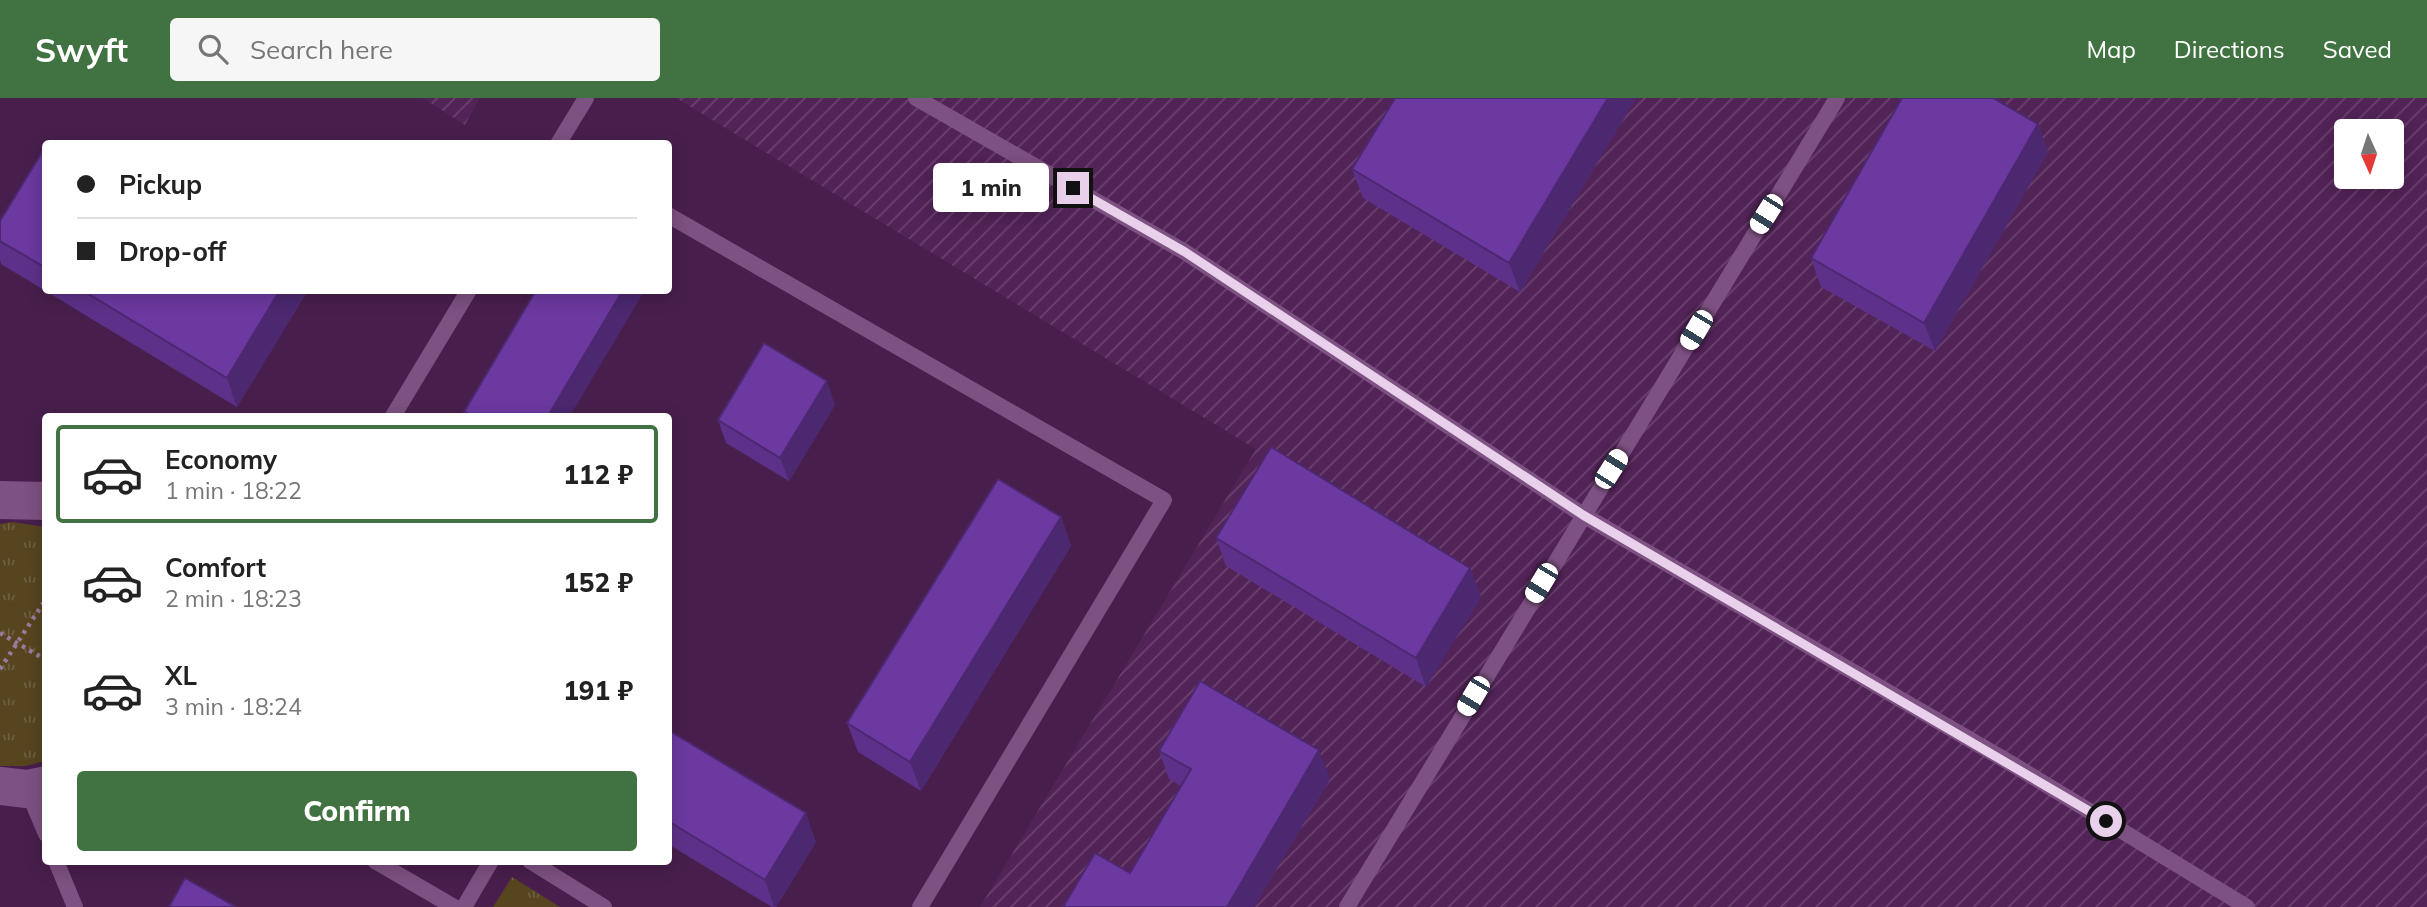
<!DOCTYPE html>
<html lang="en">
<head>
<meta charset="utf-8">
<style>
  :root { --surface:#fff; --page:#f6f6f6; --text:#222; --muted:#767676; --line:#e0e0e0; --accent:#417241 }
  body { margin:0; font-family:Mulish,sans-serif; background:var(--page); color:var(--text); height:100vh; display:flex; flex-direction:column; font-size:26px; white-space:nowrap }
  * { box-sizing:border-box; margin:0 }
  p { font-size:23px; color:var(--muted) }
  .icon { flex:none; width:38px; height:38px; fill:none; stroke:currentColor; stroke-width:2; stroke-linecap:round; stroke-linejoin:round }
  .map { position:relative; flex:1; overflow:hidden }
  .side { position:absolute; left:42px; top:315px; width:630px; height:452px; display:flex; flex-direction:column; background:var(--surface); border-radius:7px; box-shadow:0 4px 18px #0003 }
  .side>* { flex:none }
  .top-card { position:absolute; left:42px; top:42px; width:630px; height:154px; border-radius:7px; box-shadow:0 4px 18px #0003; display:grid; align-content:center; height:154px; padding:0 35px; background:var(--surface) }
  .needle { width:46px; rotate:177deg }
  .controls { position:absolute; left:2334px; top:21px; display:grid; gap:14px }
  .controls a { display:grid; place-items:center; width:70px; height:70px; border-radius:7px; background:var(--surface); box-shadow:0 4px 18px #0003; font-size:35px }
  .end { position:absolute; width:32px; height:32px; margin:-16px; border:9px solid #e9d0eb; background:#111; box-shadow:0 0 0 4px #111 }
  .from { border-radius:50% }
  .bubble { position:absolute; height:49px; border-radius:7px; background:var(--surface); box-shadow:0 4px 18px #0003; font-size:23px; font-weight:800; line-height:49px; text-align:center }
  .car { position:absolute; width:21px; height:42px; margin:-21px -10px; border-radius:9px; box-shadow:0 0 5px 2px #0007; background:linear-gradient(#fff 24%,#345 0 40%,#fff 0 76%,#345 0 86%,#fff 0) }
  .top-card b { display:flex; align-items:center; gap:24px; height:66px; font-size:26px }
  .top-card b+b { border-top:2px solid var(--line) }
  .top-card i { width:18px; height:18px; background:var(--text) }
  ul { padding:12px 0 0; list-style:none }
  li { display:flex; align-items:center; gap:21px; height:98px; margin:0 14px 10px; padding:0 21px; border:4px solid transparent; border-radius:7px }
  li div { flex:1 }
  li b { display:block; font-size:26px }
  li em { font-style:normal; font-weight:800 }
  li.on { border-color:var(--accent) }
  li>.icon { width:63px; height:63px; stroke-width:1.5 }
  .primary-button { display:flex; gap:14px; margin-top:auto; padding:14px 35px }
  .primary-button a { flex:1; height:80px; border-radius:7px; background:var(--accent); color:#fff; font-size:28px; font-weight:800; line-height:80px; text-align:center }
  header { display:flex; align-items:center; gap:42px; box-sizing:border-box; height:98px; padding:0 35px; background:var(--accent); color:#fff }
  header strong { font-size:33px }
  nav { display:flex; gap:38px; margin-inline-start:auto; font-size:24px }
  .search { width:490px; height:63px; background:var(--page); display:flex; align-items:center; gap:18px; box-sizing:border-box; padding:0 24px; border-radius:7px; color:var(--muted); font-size:26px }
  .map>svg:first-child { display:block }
</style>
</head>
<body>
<header>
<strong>Swyft</strong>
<div class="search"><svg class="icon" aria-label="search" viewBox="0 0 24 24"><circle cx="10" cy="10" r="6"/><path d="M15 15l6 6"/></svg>Search here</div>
<nav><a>Map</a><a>Directions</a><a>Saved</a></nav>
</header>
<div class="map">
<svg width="2427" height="809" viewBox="0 0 2427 809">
  <defs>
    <pattern id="industrial-furrows" width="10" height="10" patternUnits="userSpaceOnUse" patternTransform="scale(1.75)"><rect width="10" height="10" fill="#522357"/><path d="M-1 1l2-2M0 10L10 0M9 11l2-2" fill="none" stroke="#6b426f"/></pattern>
    <pattern id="grass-tufts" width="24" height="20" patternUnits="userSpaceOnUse" patternTransform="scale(1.75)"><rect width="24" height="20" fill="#57451f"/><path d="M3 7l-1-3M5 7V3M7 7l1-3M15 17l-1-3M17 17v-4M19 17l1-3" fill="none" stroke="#6f5f40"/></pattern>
  </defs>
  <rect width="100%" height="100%" fill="#481f4c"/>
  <path fill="url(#industrial-furrows)" fill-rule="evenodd" d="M 423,0 L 480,0 L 465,27 Z
    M 676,0 L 2427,0 L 2427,809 L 980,809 L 1256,351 ZM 2347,33 L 2392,33 L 2392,79 L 2347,79 Z"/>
  <path fill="url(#grass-tufts)" d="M 12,424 L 45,429 L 45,663 L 25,668 L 0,668 L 0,426 Z
    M 512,779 L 560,809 L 493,809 Z"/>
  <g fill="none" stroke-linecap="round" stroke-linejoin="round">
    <path stroke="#9b7a9e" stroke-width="4.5" stroke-dasharray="3.5 5" stroke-linecap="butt" d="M 0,535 L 46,562
      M 0,571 L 46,501"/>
    <path stroke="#7d5182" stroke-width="16" d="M 916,0 L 1185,154 L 1583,417 L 2012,666 L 2247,809
      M 558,46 L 586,0
      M 668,117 L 1164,402 L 920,809
      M 393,318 L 469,192
      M 27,691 L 46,736
      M 56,763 L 75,809
      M 375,763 L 454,809
      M 530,763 L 604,809
      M 464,809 L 491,763
      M 1347,809 L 1837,0"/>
    <path stroke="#7d5182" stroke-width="38" d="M 0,402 L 46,403
      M 0,688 L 27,691 L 46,687"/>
  </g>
  <path fill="#5d318a" d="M 1636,0 L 1520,194 L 1363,100 L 1352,71 Z
    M 2038,26 L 2048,54 L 1935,253 L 1821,189 L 1811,160 Z
    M 46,52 L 46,192 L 308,192 L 237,309 L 1,166 L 0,162 L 0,123 Z
    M 835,307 L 789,383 L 726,345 L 718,322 Z
    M 1061,419 L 1071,448 L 921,693 L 858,654 L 847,625 Z
    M 1216,440 L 1470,470 L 1481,499 L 1426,589 L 1226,468 Z
    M 668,632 L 816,744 L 776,809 L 772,809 L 668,746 Z
    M 1159,653 L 1330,681 L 1254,809 L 1063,809 L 1130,775 L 1181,688 L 1169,681 Z"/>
  <path fill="#4c2870" d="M 1608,0 L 1636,0 L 1520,194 L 1509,165 Z
    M 2038,26 L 2048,54 L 1935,253 L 1924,225 Z
    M 280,192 L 308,192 L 237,309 L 227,280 Z
    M 623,192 L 645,192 L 570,318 L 548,318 Z
    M 827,283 L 835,307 L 789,383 L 780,360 Z
    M 1061,419 L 1071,448 L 921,693 L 910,664 Z
    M 1470,470 L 1481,499 L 1426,589 L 1416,560 Z
    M 1319,652 L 1330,681 L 1254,809 L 1227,809 Z
    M 806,715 L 816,744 L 776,809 L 774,809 L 765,782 Z"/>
  <path fill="#6c39a0" stroke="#4c2870" stroke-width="2" d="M 1395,0 L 1608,0 L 1509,165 L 1352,71 Z
    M 1902,0 L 1993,0 L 2038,26 L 1924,225 L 1811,160 Z
    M 44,51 L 46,52 L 46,170 L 0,143 L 0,123 Z
    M 82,192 L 280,192 L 227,280 Z
    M 536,192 L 623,192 L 548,318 L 472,318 L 464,314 Z
    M 764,245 L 827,283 L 780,360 L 718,322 Z
    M 1271,349 L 1470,470 L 1416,560 L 1216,440 Z
    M 998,381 L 1061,419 L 910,664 L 847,625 Z
    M 1200,583 L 1319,652 L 1227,809 L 1063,809 L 1095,755 L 1130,775 L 1191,671 L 1159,653 Z
    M 668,632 L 806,715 L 765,782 L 668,723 Z
    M 185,780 L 236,809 L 169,809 Z"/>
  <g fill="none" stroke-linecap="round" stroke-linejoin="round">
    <path stroke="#e9d0eb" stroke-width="9" d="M 1073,90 L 1185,154 L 1583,417 L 2106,723"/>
  </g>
</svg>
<div class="controls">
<a><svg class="needle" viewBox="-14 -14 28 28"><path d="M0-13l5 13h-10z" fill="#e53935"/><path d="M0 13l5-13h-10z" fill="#767676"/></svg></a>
</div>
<i class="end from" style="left:2106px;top:723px"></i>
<i class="end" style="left:1073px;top:90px"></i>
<div class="bubble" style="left:933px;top:65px;width:116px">1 min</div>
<i class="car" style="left:1766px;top:116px;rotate:212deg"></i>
<i class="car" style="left:1696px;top:232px;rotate:211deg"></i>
<i class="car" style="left:1611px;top:371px;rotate:32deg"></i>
<i class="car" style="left:1541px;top:485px;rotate:211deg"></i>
<i class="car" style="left:1473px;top:598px;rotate:211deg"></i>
<div class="top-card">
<b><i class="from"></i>Pickup</b>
<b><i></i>Drop-off</b>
</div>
<section class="side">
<ul>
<li class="on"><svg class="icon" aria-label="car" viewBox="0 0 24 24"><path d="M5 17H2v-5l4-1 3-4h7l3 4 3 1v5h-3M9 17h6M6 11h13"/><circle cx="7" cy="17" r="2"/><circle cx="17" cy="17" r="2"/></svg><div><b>Economy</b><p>1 min · 18:22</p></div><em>112 ₽</em></li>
<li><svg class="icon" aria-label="car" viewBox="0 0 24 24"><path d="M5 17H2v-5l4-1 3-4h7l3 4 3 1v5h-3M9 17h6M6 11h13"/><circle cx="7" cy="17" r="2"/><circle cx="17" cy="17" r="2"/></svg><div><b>Comfort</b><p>2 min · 18:23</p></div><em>152 ₽</em></li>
<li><svg class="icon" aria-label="car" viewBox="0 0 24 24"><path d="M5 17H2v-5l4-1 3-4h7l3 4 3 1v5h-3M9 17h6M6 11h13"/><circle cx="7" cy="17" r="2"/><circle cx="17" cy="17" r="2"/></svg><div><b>XL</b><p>3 min · 18:24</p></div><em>191 ₽</em></li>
</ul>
<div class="primary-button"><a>Confirm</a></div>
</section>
</div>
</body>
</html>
